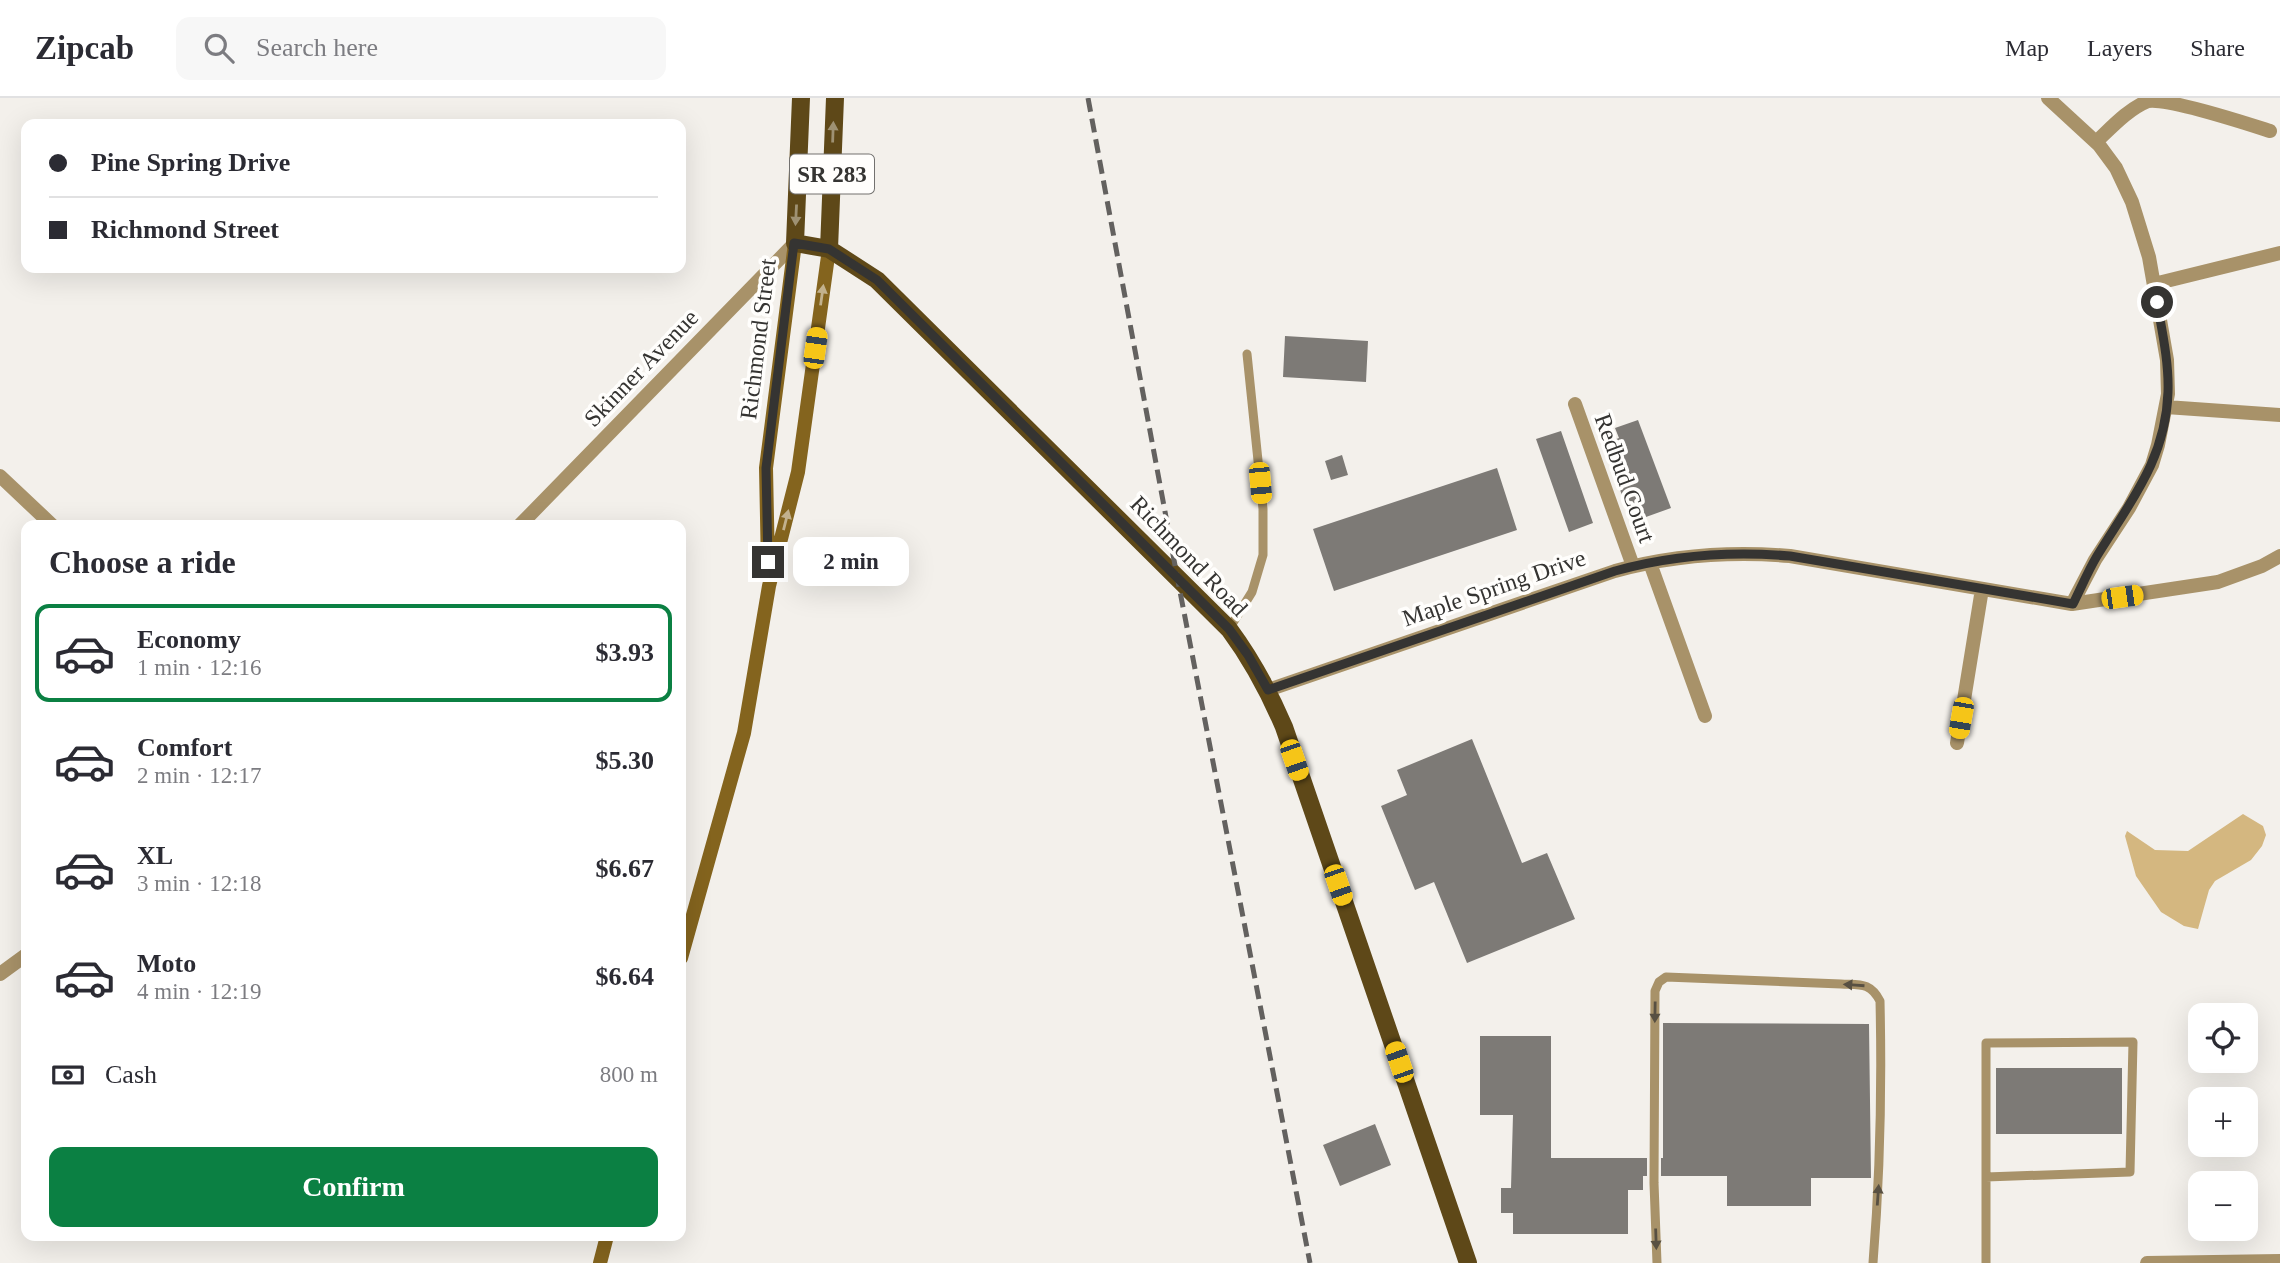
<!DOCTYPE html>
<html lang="en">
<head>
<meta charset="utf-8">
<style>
  :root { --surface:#fff; --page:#f7f7f7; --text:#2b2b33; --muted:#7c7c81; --line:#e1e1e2; --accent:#0b8043 }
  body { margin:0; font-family:Georgia,serif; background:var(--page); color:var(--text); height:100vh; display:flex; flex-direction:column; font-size:26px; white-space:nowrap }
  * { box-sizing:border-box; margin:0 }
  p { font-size:23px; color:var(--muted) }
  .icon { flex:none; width:38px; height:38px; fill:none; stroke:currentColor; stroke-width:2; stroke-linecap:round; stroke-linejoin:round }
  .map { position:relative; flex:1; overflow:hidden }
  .details { position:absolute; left:21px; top:422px; width:665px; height:721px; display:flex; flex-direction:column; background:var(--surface); border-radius:14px; box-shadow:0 7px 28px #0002 }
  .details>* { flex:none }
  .guide { position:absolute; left:21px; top:21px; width:665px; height:154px; border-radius:14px; box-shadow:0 7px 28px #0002; display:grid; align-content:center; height:154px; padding:0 28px; background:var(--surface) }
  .buttons { position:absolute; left:2188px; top:905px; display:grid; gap:14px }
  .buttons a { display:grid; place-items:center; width:70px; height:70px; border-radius:14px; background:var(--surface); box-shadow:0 7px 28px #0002; font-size:35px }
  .end { position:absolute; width:32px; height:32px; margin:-16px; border:9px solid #353432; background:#fff; box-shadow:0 0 0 4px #fff }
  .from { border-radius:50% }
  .bubble { position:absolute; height:49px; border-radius:14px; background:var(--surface); box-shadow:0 7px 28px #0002; font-size:23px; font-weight:700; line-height:49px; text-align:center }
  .car { position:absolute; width:21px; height:42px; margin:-21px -10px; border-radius:9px; box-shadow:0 0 5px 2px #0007; background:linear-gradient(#f5c518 24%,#345 0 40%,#f5c518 0 76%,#345 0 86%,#f5c518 0) }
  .guide b { display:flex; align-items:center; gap:24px; height:66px; font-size:26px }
  .guide b+b { border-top:2px solid var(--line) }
  .guide i { width:18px; height:18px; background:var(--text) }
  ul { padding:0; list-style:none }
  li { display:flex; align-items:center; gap:21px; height:98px; margin:0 14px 10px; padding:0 14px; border:4px solid transparent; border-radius:14px }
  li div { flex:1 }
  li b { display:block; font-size:26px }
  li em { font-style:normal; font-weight:700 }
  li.current { border-color:var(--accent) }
  li>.icon { width:63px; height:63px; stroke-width:1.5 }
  h2 { padding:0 28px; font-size:32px; line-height:84px }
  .pay { display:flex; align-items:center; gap:18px; height:77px; padding:0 28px; font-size:26px }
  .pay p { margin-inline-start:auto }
  .cta { display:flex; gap:14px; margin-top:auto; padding:14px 28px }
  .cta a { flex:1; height:80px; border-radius:14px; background:var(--accent); color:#fff; font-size:28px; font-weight:700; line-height:80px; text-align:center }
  header { display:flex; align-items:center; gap:42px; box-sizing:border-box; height:98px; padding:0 35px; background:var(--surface); border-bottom:2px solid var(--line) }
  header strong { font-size:33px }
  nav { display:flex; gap:38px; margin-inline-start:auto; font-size:24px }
  .search { width:490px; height:63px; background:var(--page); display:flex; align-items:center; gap:18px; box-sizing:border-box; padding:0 24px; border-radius:14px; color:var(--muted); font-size:26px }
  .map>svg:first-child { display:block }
</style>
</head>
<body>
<header>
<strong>Zipcab</strong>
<div class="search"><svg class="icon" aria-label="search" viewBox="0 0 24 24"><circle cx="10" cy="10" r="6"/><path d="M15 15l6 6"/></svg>Search here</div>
<nav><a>Map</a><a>Layers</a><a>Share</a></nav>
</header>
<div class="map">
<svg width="2280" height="1165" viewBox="0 0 2280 1165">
  <rect width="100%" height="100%" fill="#f3f0eb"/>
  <path fill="#d4b780" d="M 2243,716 L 2263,728 L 2266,737 L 2262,748 L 2251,762 L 2215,783 L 2209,792 L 2198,831 L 2184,828 L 2161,814 L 2136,778 L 2125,738 L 2127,733 L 2155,752 L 2188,753 Z"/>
  <path fill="#7d7a76" d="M 1285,238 L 1368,243 L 1366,284 L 1283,279 Z
    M 1638,322 L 1671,410 L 1632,424 L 1603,346 L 1619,340 L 1615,330 Z
    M 1561,333 L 1593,425 L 1569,434 L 1536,341 Z
    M 1342,357 L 1348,377 L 1331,382 L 1325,363 Z
    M 1497,370 L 1517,432 L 1334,493 L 1313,431 Z
    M 1472,641 L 1522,765 L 1547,755 L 1575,821 L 1467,865 L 1434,784 L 1415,792 L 1381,708 L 1407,697 L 1397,672 Z
    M 1663,925 L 1869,926 L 1871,1080 L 1811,1080 L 1811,1108 L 1727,1108 L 1727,1078 L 1661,1078 L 1661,1060 L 1663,1060 Z
    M 1480,938 L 1551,938 L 1551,1060 L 1647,1060 L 1647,1078 L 1643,1078 L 1643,1092 L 1628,1092 L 1628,1136 L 1513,1136 L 1513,1115 L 1501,1115 L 1501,1090 L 1511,1090 L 1513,1017 L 1480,1017 Z
    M 1996,970 L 2122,970 L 2122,1036 L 1996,1036 Z
    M 1375,1026 L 1391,1067 L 1340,1088 L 1323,1047 Z"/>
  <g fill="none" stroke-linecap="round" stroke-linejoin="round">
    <path stroke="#a89269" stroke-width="9" d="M 1229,531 L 1252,494 L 1263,457 L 1263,411 L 1247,256
      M 1657,1165 L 1654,1085 L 1655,893 L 1659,884 L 1666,879 L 1841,886 C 1860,887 1870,884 1880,903 C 1882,990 1880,1078 1873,1165
      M 1986,1165 L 1986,945 L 2133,944 L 2130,1074 L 1986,1079"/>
    <path stroke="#a89269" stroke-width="14" d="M 2048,0 L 2099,47 L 2116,70 L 2132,104 L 2149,159 L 2167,262 L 2168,296 L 2158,347 L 2152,367 L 2129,410 L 2095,462 L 2072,506
      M 2096,44 C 2111,30 2128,11 2148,3 C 2169,0 2245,25 2270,33
      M 2154,186 L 2280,155
      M 1575,306 L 1633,468
      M 2166,309 L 2280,317
      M 0,378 L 52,427
      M 520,427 L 795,145
      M 1650,465 L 1705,618
      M 1268,592 L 1615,473 C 1673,457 1730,453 1790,458 L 2072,506 L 2218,484 L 2262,468 L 2280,458
      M 1957,645 L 1982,491
      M 0,876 L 26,857
      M 2147,1165 L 2280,1163"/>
    <path stroke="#84641e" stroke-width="14" d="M 768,469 L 766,370 L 795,145
      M 681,860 L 744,635 L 769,488 L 798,374 L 829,151
      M 600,1165 L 607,1138"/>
    <path stroke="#5e4818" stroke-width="18" d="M 801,0 L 795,145 L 829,151 L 877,182 L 1229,531 C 1252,562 1269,594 1284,629 L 1468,1165
      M 829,151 L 835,0"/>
    <path stroke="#63615f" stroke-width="5" stroke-dasharray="14 7" stroke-linecap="butt" d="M 1088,0 L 1177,478 L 1310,1165"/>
  </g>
  <defs><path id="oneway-solid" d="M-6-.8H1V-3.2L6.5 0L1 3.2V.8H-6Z" transform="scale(1.75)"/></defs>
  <g fill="#9e9173">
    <use href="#oneway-solid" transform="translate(833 34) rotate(-88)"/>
    <use href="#oneway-solid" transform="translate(796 117) rotate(93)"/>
  </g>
  <g fill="#c2b18d">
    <use href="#oneway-solid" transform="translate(822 197) rotate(-82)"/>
    <use href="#oneway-solid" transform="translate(786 422) rotate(-76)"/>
  </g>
  <g fill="#585042">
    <use href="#oneway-solid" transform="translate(1854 887) rotate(-176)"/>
    <use href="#oneway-solid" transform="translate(1655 914) rotate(91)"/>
    <use href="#oneway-solid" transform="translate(1878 1097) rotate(-86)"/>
    <use href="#oneway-solid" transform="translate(1656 1141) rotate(88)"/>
  </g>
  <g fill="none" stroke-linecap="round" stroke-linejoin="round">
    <path stroke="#353432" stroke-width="9" d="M 768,464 L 766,370 L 794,145 L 829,151 L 877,182 L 1229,531 L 1248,557 L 1268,592 L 1615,473 C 1673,457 1730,453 1790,458 L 2073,506 C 2081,490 2088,473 2097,458 C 2130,404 2166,361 2168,294 C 2169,264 2162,233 2157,204"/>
  </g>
  <g text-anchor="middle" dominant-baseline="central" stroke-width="7" stroke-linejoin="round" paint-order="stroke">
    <rect fill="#fffefc" stroke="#72716f" stroke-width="2" x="790" y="56.5" width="84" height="39" rx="5"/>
    <g font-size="23" font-weight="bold" fill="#353432">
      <text x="832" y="76">SR 283</text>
    </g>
    <g font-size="24" fill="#353432" stroke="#fffefc">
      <text transform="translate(758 241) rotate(-83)">Richmond Street</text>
      <text transform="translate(641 270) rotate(-46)">Skinner Avenue</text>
      <text transform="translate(1625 380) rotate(70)">Redbud Court</text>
      <text transform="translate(1189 458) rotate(46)">Richmond Road</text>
      <text transform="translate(1494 490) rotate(-19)">Maple Spring Drive</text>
    </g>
  </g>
</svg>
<div class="buttons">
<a><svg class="icon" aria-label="locate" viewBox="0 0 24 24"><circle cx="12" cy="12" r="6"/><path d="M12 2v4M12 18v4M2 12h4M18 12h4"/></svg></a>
<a>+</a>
<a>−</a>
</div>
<i class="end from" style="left:2157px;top:204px"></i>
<i class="end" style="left:768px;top:464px"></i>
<div class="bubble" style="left:793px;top:439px;width:116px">2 min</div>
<i class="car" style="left:815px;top:250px;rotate:8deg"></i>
<i class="car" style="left:1260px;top:385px;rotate:175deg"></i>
<i class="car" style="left:2122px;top:499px;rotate:82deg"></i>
<i class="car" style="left:1961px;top:620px;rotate:190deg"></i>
<i class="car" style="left:1294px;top:662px;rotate:161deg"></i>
<i class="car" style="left:1338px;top:787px;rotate:161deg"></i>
<i class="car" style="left:1399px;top:964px;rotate:341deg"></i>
<div class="guide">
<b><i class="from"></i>Pine Spring Drive</b>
<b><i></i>Richmond Street</b>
</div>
<section class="details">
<h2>Choose a ride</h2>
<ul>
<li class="current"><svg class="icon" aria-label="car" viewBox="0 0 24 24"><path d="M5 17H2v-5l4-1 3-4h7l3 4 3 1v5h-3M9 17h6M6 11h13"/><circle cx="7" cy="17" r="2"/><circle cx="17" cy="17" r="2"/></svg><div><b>Economy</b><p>1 min · 12:16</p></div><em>$3.93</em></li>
<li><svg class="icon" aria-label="car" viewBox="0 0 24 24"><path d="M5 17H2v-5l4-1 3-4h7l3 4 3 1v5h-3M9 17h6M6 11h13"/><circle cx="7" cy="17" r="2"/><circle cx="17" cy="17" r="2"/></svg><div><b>Comfort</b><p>2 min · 12:17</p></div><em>$5.30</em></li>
<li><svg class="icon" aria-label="car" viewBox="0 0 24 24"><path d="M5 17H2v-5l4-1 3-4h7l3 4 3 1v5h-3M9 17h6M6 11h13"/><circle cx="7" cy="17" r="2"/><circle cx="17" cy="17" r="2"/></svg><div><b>XL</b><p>3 min · 12:18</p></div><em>$6.67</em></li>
<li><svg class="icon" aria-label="car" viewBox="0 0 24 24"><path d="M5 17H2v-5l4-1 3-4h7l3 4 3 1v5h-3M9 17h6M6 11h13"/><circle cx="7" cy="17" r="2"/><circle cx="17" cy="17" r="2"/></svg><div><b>Moto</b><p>4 min · 12:19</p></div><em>$6.64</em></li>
</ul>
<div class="pay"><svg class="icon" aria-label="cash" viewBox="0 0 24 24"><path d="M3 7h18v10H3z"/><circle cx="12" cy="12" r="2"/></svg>Cash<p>800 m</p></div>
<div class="cta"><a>Confirm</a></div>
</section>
</div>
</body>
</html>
